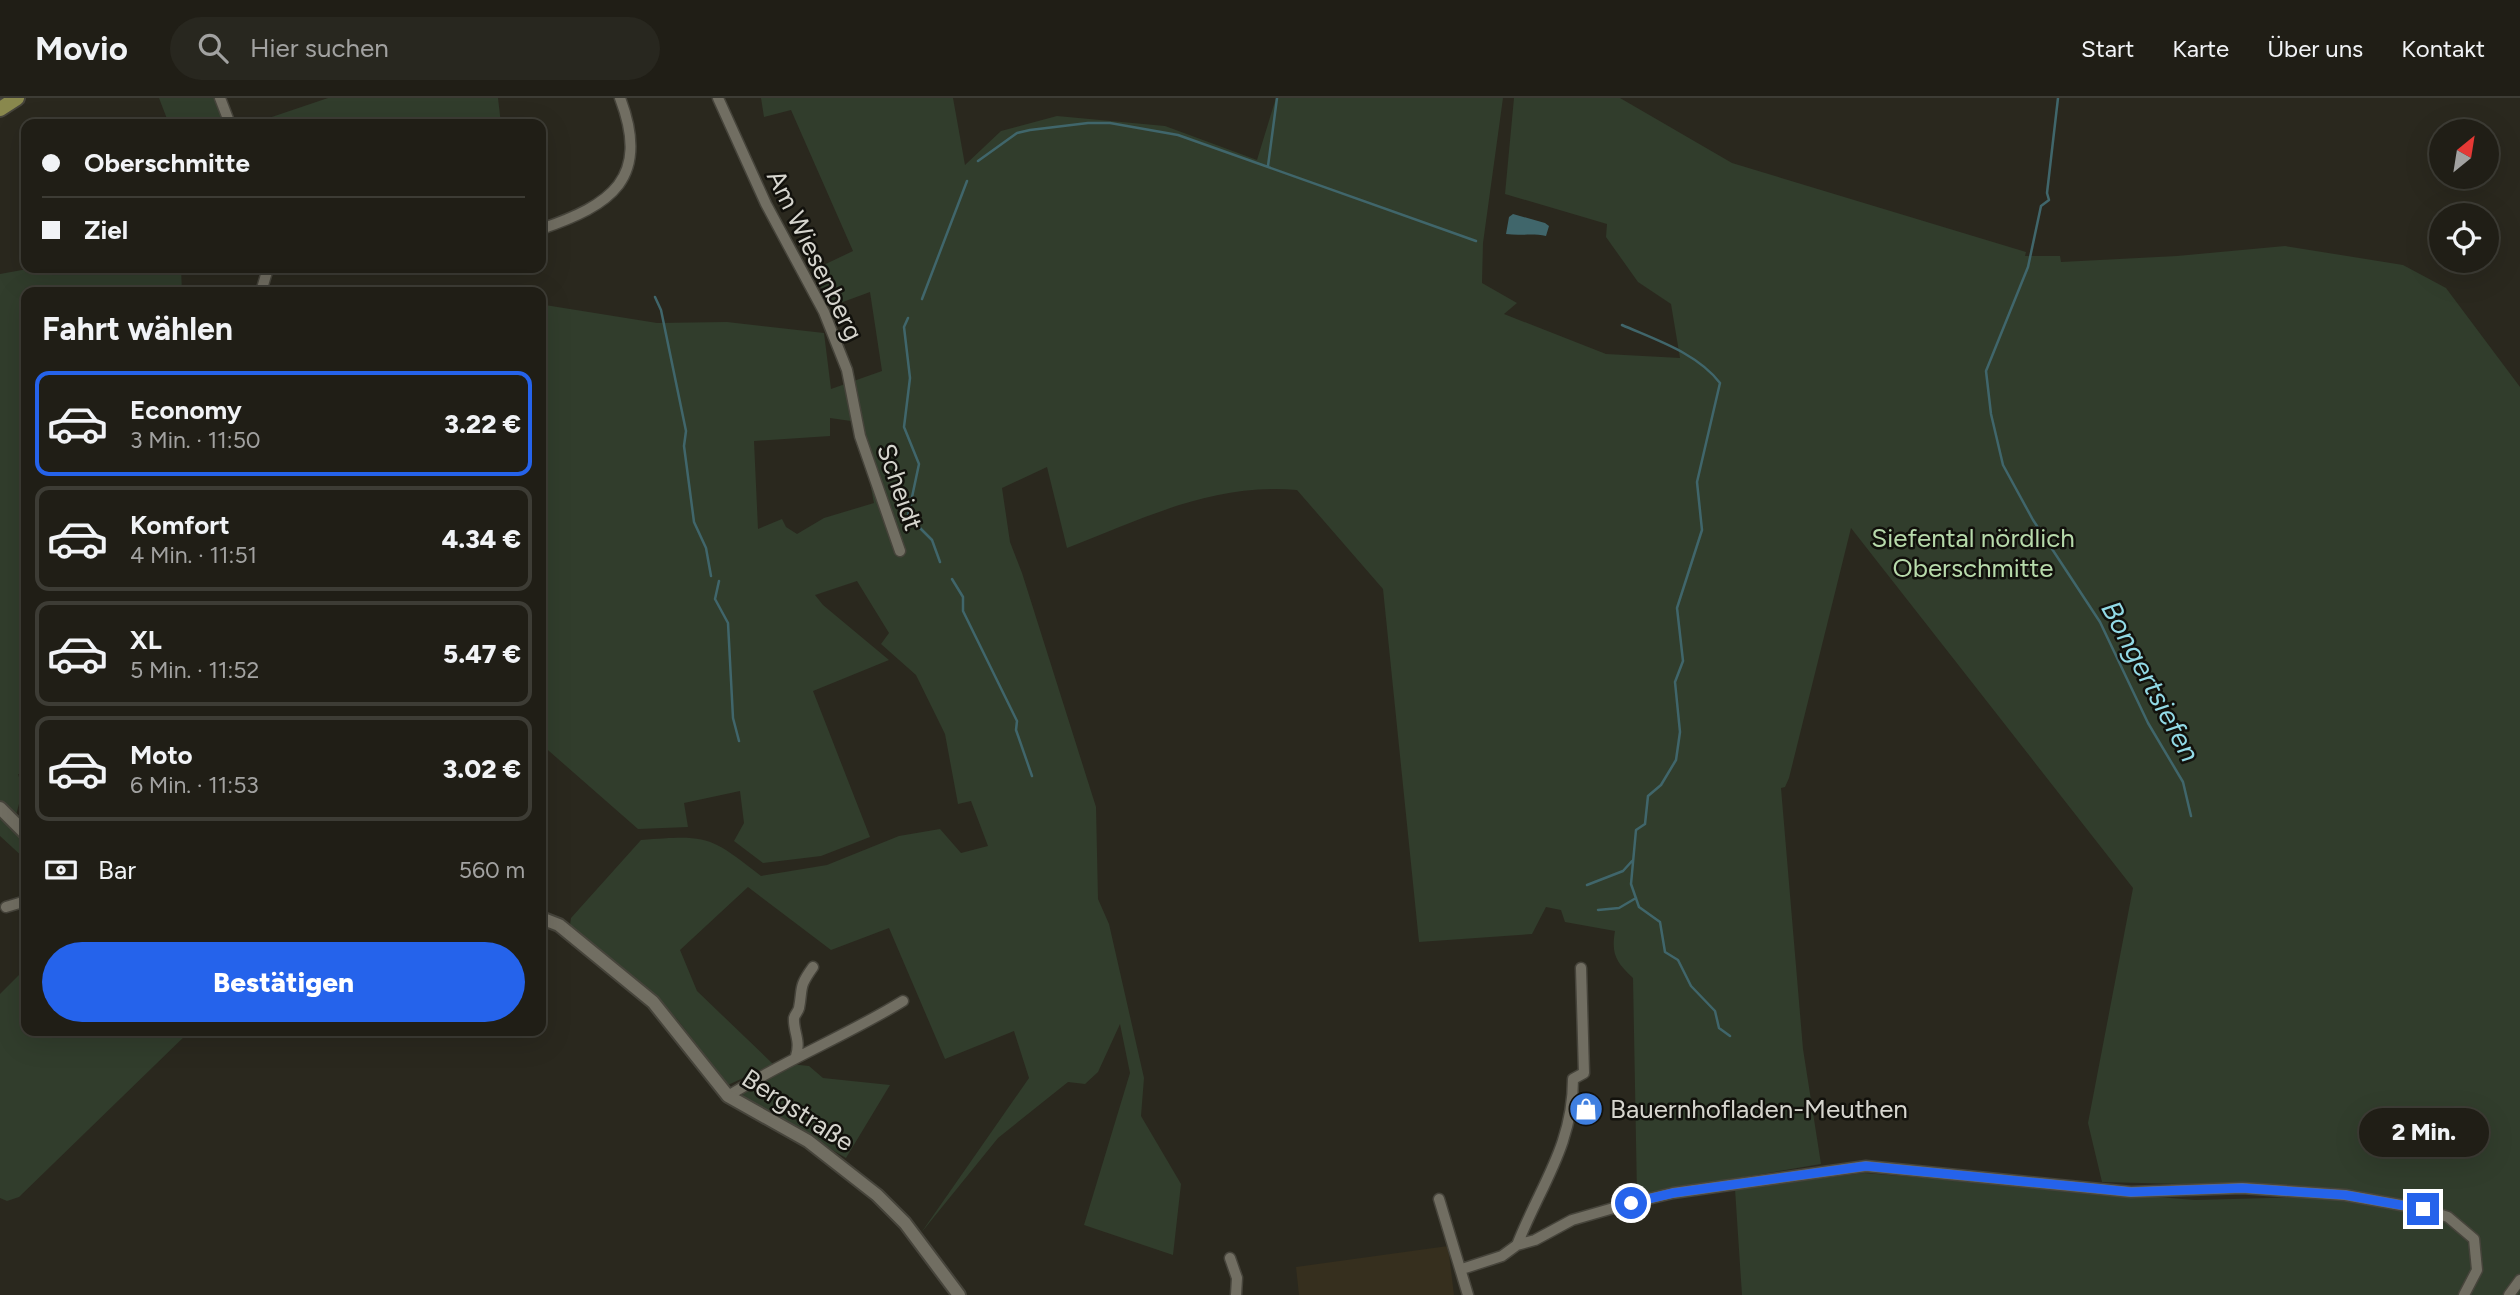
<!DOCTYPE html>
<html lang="de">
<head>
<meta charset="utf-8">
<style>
  :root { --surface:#201e16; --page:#28271f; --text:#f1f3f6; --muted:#a2a2a1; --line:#3d3c35; --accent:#2563eb }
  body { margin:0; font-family:Figtree,sans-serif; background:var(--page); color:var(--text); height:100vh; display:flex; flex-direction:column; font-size:26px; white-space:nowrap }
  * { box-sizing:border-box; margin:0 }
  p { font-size:23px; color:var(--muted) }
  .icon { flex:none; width:38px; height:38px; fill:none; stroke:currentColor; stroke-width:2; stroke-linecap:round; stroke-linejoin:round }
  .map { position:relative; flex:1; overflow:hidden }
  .side { position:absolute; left:21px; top:189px; width:525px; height:749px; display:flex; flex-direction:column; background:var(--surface); border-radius:14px; box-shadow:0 7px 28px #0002,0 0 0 2px var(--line) }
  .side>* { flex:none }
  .banner { position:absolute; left:21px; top:21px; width:525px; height:154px; border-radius:14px; box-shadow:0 7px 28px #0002,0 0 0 2px var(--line); display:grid; align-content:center; height:154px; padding:0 21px; background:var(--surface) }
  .needle { width:46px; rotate:30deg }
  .fabs { position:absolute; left:2429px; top:21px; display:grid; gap:14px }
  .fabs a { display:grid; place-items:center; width:70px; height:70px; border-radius:50%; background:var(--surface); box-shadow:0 7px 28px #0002,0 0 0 2px var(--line); font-size:35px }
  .end { position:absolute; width:32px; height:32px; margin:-16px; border:9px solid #2563eb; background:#fff; box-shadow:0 0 0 4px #fff }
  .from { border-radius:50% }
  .bubble { position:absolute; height:49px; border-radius:24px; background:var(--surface); box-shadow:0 7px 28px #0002,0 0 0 2px var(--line); font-size:23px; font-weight:800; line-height:49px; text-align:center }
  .banner b { display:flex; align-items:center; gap:24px; height:66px; font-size:26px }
  .banner b+b { border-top:2px solid var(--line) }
  .banner i { width:18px; height:18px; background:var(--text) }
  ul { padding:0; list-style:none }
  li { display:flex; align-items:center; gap:21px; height:105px; margin:0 14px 10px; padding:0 7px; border:4px solid var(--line); border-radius:14px }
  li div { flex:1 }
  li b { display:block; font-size:26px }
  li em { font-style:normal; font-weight:800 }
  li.selected { border-color:var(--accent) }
  li>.icon { width:63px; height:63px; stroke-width:1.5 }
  h2 { padding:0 21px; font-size:32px; line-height:84px }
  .pay { display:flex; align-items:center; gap:18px; height:77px; padding:0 21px; font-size:26px }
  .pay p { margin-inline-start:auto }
  .primary-button { display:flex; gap:14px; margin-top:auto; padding:14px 21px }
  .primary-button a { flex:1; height:80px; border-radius:42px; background:var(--accent); color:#fff; font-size:28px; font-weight:800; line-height:80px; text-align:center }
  header { display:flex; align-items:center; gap:42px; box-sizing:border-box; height:98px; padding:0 35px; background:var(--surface); border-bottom:2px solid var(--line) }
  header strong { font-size:33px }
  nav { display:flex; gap:38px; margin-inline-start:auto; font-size:24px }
  .search { width:490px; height:63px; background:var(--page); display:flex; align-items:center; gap:18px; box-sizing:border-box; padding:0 24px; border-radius:38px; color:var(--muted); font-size:26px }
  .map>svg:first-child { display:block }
</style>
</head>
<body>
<header>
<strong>Movio</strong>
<div class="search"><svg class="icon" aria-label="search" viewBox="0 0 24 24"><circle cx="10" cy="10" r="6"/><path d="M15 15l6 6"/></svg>Hier suchen</div>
<nav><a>Start</a><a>Karte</a><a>Über uns</a><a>Kontakt</a></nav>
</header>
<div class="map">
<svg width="2520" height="1197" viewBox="0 0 2520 1197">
  <rect width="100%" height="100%" fill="#2a281e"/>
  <path fill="#362f1e" d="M 1448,1148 L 1454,1197 L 1299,1197 L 1296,1169 Z"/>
  <path fill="#313d2c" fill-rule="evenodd" d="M 159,0 L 216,0 L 227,26 L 169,26 Z
    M 328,0 L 498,0 L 501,26 L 251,26 Z
    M 761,0 L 953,0 L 965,67 L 1001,33 L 1057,18 L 1165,28 L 1257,62 L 1276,0 L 1503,0 L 1483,145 L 1482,185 L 1517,205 L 1504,216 L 1606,256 L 1680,260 L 1671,206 L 1638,184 L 1606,139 L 1607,126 L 1505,96 L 1514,0 L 1620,0 L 1732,65 L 2026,154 L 2025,158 L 2060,158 L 2061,164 L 2177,158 L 2285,148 L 2403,167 L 2446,190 L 2520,289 L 2520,1197 L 1742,1197 L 1735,1091 L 1864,1075 L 2195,1102 L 2304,1099 L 2293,1089 L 2102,1084 L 2088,1025 L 2133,790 L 1851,430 L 1789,680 L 1785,689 L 1781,690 L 1803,951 L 1821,1066 L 1637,1097 L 1633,880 C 1616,864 1611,856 1615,833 L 1565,824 L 1561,812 L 1546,809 L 1532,836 L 1419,844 L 1383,491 L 1297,392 C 1212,385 1145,420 1067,450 L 1047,369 L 1002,390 L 1010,444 L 1022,475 L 1096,709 L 1098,801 L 1109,826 L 1144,980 L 1141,1018 L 1181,1086 L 1173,1157 L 1084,1127 L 1130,975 L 1120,926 L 1098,974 L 1085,986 L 1068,984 L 998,1040 L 921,1135 L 1029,980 L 1014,933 L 945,961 L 889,830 L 831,852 L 748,789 L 680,852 L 697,893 L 773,966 L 728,987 L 677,921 L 644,888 L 570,827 L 571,820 L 641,742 C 707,737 709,737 761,778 L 827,767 L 899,738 L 940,731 L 961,755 L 988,748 L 971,703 L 958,706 L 945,636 L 916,577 L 881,546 L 889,535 L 857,483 L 815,497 L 823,507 L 889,562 L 813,593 L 870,739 L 821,758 L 763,765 L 734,743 L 744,725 L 740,693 L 684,705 L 688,729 L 638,731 L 541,646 L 541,350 L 545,330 L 545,207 L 657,225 L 727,224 L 824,235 L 831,291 L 882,273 L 870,194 L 832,208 L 811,173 L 853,153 L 791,12 L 764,19 ZM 830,320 L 858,324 L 874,405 L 824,420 L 797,436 L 786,429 L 782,421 L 758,431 L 754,343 L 830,338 Z
    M 33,170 L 181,170 L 182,194 L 26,194 L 26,677 L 18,676 L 23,691 L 16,717 L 25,761 L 0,738 L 0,176 Z
    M 19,877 L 26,882 L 26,933 L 190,933 L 19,1099 L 7,1103 L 0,1100 L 0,896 Z
    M 790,966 L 809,968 L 823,980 L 890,987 L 846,1060 L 742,1000 L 744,993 Z"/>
  <path fill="#40666b" d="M 1513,116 L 1545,125 L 1549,128 L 1546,138 C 1533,135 1520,138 1506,136 L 1509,119 Z"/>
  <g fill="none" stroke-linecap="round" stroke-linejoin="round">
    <path stroke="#40666b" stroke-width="2.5" d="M 2058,0 L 2047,95 L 2049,102 L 2041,108 L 2028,169 L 1986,273 L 1991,316 L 2003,367 L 2033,422 L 2100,524 L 2148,625 L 2183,684 L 2191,718
      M 978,63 L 1017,35 L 1030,32 L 1088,25 L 1110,25 L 1178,37 L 1476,143
      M 1268,68 L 1277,0
      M 655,199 L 661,212 L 686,333 L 684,348 L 694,424 L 706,450 L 711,478
      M 922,201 L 967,83
      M 908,220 L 904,229 L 910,280 L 904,329 L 919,366 L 908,418 L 932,442 L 940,464
      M 1622,227 C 1656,242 1697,255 1720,285 L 1697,384 L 1702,432 L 1677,510 L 1683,563 L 1675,584 L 1680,634 L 1676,662 L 1661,687 L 1648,698 L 1645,726 L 1636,732 L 1631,786 L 1639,809 L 1660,824 L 1665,854 L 1678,862 L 1691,888 L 1715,913 L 1719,930 L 1730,938
      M 952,481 L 963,499 L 963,513 L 1017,623 L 1016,632 L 1032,678
      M 719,483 L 715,501 L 728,525 L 733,620 L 739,643
      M 1587,787 L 1623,773 L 1632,763
      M 1598,812 L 1619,810 L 1636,800"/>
    <g stroke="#46443b" stroke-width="13">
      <path id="minor" d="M 220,0 L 230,26
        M 718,0 L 766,106 L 824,214 L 847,272 L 860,338 L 900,453
        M 541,131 C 611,107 651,81 620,0
        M 261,194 L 268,170
        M 6,809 L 26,803
        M 796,958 C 801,942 793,933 794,920 C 795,916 798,914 799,910 C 803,889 798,890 813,869
        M 728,998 C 785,962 846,938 903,903
        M 1439,1101 L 1468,1197
        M 1517,1147 C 1540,1088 1573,1048 1573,981 L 1584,975 L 1581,870
        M 1230,1160 L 1237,1180 L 1236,1197
        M 1462,1171 L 1502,1158 L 1517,1147 L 1535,1142 L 1572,1122 L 1631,1105 L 1673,1095 L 1866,1068 L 2131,1094 L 2242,1090 L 2345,1097 L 2423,1111 L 2448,1119 L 2474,1141 L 2477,1172 L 2464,1197
        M 2509,1197 L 2520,1182"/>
    </g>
    <g stroke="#46443b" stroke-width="16">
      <path id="tertiary" d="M 0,710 L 26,736
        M 541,820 L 559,827 L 653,904 L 728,998 L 808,1043 L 877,1097 L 905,1125 L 959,1197"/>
    </g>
    <g stroke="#46443b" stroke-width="18">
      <path id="secondary" d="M 0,11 L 17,0"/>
    </g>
    <use href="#minor" stroke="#716e62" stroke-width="10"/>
    <use href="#tertiary" stroke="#716e62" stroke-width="12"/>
    <use href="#secondary" stroke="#89884d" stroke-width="14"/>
  </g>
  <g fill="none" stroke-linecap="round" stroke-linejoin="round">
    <path stroke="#2563eb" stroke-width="9" d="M 1631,1105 L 1673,1095 L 1866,1068 L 2131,1094 L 2242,1090 L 2345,1097 L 2423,1111"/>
  </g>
  <defs>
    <g id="shop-disc" transform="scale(1.75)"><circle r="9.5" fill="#3f7fe0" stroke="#12110c"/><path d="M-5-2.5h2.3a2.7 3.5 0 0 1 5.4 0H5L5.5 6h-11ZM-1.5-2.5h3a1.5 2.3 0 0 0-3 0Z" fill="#fff"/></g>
  </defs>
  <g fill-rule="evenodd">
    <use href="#shop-disc" x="1586" y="1011"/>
  </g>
  <g text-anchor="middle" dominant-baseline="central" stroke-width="5" stroke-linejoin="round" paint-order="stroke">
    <g font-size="26" fill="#d6d5ce" stroke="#12110c">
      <text transform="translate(815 157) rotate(64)">Am Wiesenberg</text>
      <text transform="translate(900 389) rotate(71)">Scheidt</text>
      <text transform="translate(798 1012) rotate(33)">Bergstraße</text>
    </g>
    <g font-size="26" fill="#b7daab" stroke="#12110c">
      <text x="1973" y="440">Siefental nördlich<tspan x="1973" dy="30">Oberschmitte</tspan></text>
    </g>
    <g font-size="26" fill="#d6d5ce" stroke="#12110c" text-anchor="start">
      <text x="1610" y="1011">Bauernhofladen-Meuthen</text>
    </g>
    <g font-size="28" font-style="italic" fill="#92dae6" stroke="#12110c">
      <text transform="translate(2151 583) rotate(62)">Bongertsiefen</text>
    </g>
  </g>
</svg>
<div class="fabs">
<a><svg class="needle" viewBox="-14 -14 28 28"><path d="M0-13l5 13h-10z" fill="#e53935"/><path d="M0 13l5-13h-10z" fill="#a2a2a1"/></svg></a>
<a><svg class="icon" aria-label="locate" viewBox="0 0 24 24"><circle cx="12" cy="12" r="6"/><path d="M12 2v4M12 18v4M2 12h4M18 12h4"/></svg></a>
</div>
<i class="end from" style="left:1631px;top:1105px"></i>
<i class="end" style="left:2423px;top:1111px"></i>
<div class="bubble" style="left:2359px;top:1010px;width:130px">2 Min.</div>
<div class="banner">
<b><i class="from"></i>Oberschmitte</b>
<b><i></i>Ziel</b>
</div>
<section class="side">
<h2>Fahrt wählen</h2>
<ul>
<li class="selected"><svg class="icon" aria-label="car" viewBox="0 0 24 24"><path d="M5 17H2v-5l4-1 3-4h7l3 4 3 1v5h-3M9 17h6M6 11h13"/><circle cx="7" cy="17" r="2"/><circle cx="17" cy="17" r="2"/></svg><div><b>Economy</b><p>3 Min. · 11:50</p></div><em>3.22 €</em></li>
<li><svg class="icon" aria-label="car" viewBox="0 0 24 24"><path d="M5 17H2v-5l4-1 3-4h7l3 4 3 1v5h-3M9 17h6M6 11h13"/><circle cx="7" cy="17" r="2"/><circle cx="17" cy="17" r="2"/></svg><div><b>Komfort</b><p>4 Min. · 11:51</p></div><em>4.34 €</em></li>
<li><svg class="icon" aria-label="car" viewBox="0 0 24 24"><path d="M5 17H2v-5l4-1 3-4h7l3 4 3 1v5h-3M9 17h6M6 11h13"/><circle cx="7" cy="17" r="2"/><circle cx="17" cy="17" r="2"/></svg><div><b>XL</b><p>5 Min. · 11:52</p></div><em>5.47 €</em></li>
<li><svg class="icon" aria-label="car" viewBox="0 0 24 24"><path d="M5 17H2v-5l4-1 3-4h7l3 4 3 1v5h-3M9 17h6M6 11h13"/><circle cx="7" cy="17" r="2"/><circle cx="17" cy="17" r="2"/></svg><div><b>Moto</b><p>6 Min. · 11:53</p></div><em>3.02 €</em></li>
</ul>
<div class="pay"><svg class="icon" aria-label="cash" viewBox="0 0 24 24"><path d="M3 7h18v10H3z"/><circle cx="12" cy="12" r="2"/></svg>Bar<p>560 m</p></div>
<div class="primary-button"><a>Bestätigen</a></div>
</section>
</div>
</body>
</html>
